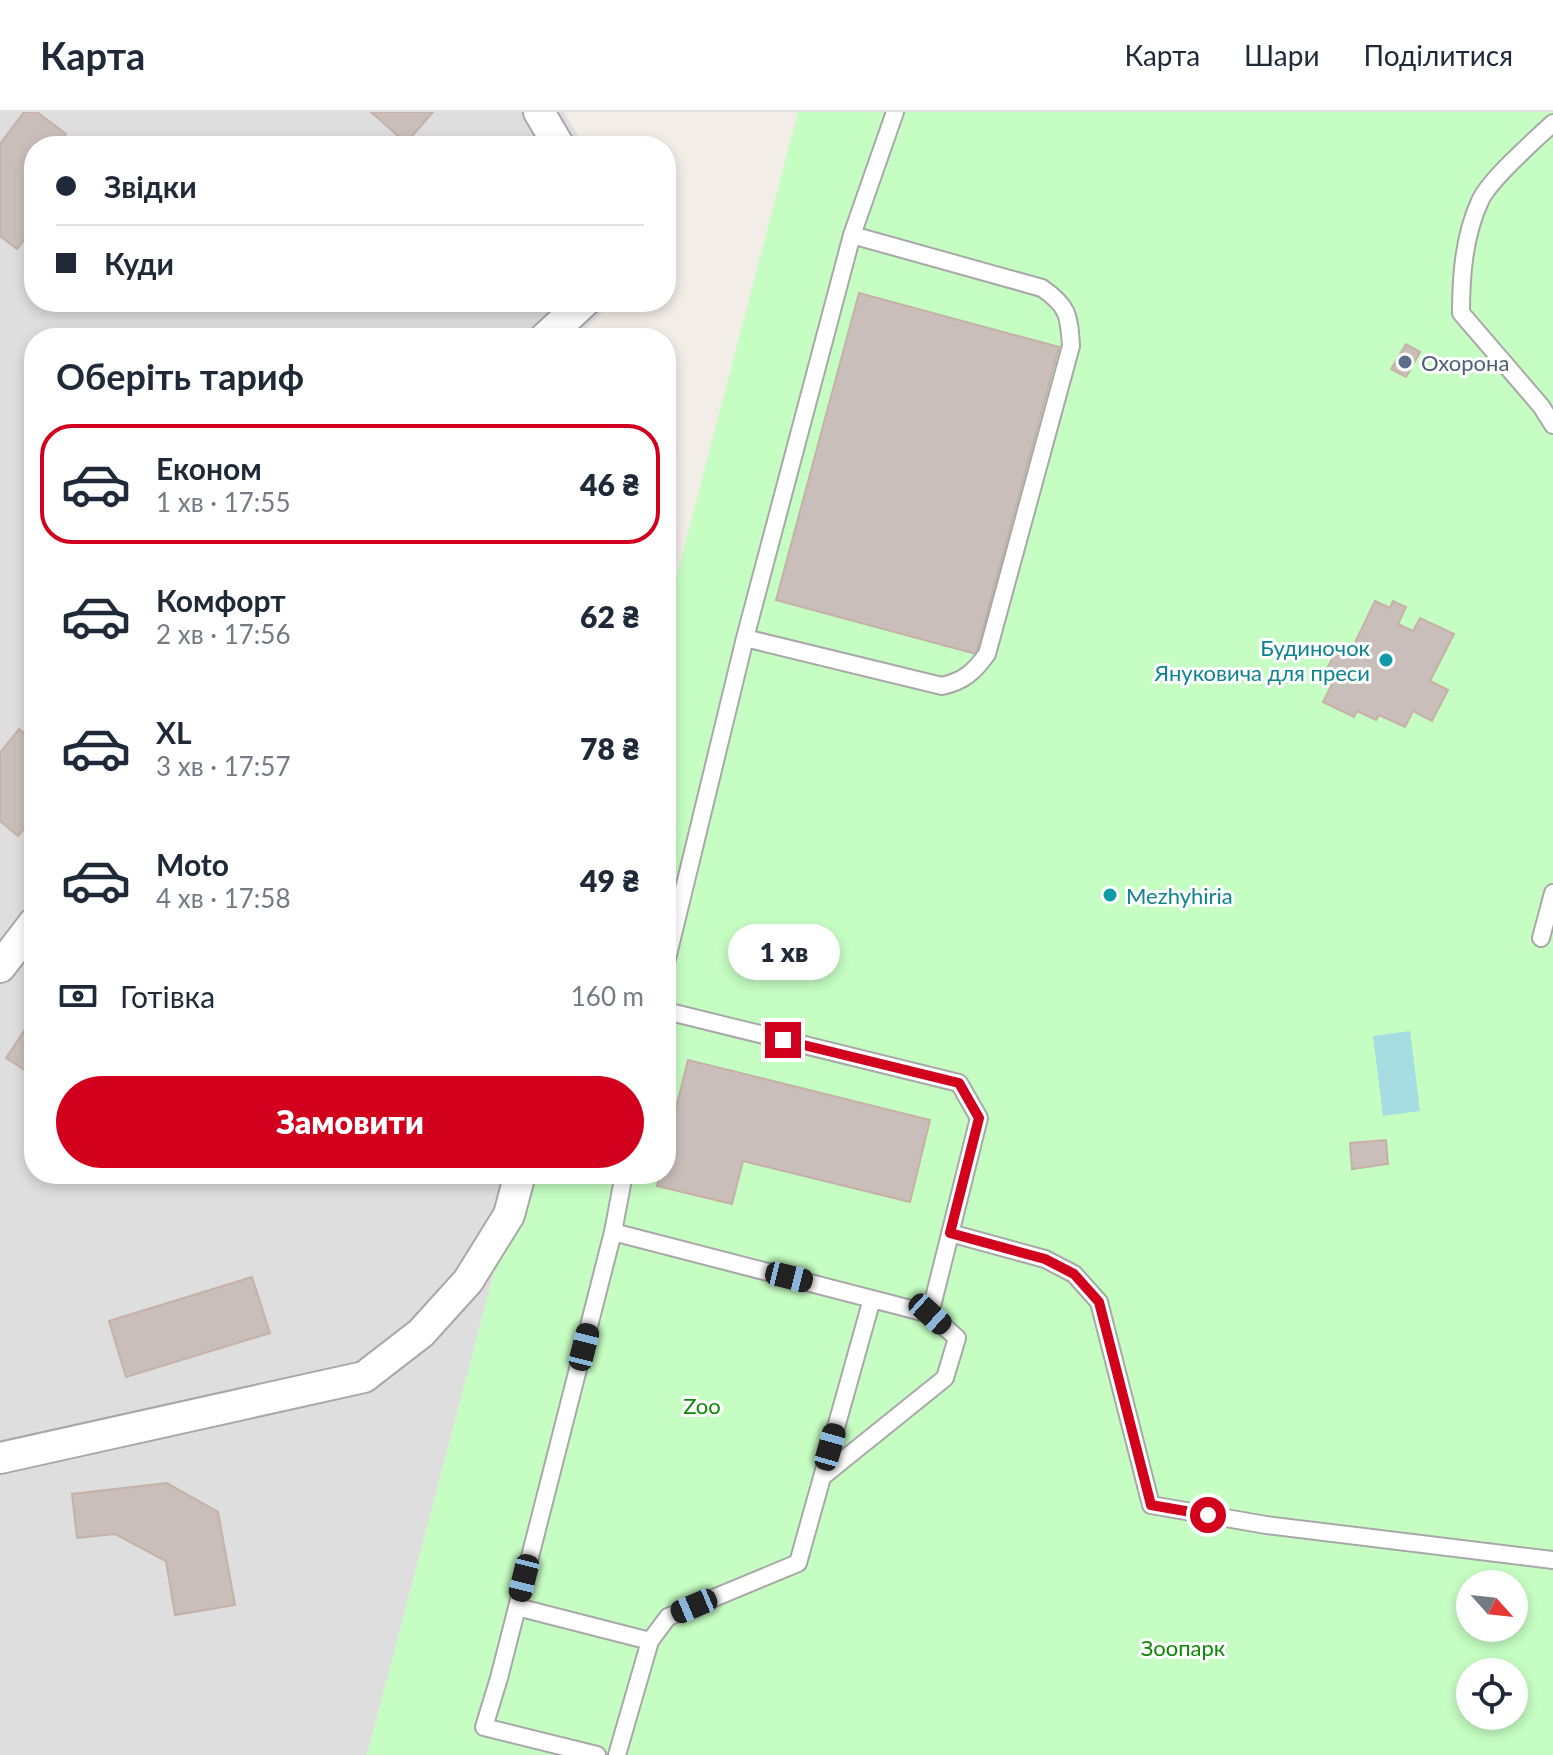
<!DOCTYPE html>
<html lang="uk">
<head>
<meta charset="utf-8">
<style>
  :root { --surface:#fff; --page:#f6f6f7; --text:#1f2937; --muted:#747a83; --line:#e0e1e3; --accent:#d2001d }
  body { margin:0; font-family:Lato,sans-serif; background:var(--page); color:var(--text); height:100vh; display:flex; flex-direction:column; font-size:30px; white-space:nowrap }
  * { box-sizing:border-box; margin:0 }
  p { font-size:26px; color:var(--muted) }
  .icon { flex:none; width:44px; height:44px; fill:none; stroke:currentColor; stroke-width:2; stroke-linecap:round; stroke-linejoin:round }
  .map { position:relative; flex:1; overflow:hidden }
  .side { position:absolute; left:24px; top:216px; width:652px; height:856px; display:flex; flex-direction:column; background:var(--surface); border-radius:32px; box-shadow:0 4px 12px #0003 }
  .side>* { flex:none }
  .guide { position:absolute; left:24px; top:24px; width:652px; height:176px; border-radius:32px; box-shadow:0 4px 12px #0003; display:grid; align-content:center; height:176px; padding:0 32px; background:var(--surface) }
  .needle { width:52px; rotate:117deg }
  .fabs { position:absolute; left:1456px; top:1458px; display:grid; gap:16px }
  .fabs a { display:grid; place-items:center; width:72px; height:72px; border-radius:50%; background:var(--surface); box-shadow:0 4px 12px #0003; font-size:40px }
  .end { position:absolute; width:36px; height:36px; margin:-18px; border:10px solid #d2001d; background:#fff; box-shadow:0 0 0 4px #fff }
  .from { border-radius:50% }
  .bubble { position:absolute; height:56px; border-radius:28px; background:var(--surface); box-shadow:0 4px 12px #0003; font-size:26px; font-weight:800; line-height:56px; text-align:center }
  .car { position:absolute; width:24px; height:48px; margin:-24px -12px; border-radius:10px; box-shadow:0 0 6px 2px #0007; background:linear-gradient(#222 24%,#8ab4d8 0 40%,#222 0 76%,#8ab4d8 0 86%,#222 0) }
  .guide b { display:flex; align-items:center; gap:28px; height:76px; font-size:30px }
  .guide b+b { border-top:2px solid var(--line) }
  .guide i { width:20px; height:20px; background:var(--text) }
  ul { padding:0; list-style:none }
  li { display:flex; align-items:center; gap:24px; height:120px; margin:0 16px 12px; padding:0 16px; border:4px solid transparent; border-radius:32px }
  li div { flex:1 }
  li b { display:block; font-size:30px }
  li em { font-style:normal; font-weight:800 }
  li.current { border-color:var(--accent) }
  li>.icon { width:72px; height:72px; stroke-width:1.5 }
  h2 { padding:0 32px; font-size:36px; line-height:96px }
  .pay { display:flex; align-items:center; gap:20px; height:88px; padding:0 32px; font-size:30px }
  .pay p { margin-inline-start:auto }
  .primary-button { display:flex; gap:16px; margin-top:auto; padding:16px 32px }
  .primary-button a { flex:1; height:92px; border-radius:48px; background:var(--accent); color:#fff; font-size:32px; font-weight:800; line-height:92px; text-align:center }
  header { display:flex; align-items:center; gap:48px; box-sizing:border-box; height:112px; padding:0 40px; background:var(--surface); border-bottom:2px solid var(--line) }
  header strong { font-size:38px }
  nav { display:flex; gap:44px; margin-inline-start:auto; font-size:28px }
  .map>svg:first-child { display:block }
</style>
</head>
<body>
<header>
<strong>Карта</strong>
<nav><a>Карта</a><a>Шари</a><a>Поділитися</a></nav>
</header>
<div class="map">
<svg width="1553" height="1643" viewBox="0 0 1553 1643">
  <rect width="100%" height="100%" fill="#f2ede7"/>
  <path fill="#dfdede" d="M 0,0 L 564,0 L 584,34 L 34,34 L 34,190 L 613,190 L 576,226 L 34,226 L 34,1062 L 520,1062 L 367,1643 L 0,1643 Z"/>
  <path fill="#c6fdc3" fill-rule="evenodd" d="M 798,0 L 1553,0 L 1553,1643 L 367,1643 L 520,1062 L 666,1062 L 666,505 ZM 1470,1472 L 1514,1472 L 1514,1516 L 1470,1516 ZM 1470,1560 L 1514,1560 L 1514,1604 L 1470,1604 Z"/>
  <path fill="#a5dde2" d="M 1410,919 L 1420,999 L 1383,1004 L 1373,924 Z"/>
  <path fill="#cabeba" stroke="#c5b1a8" stroke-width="2" d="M 24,0 L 37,0 L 66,22 L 57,34 L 34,34 L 34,115 L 17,137 L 0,124 L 0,32 Z
    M 371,0 L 433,0 L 406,31 Z
    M 859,181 L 1059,235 L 976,542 L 776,488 Z
    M 1406,232 L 1420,240 L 1406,265 L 1391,257 Z
    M 1375,489 L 1390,496 L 1393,489 L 1406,495 L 1398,512 L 1413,519 L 1420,506 L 1454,522 L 1430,569 L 1448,578 L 1432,609 L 1413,599 L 1405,615 L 1379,603 L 1376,608 L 1357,599 L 1354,605 L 1323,590 L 1337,562 L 1327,557 L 1339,533 L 1351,539 Z
    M 19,617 L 34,629 L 34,704 L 18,724 L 0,709 L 0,641 Z
    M 34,904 L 34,964 L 6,946 Z
    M 688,948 L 930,1008 L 910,1090 L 743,1049 L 732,1092 L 657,1074 L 660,1062 L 666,1062 L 666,1036 Z
    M 1386,1028 L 1388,1052 L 1352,1057 L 1350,1031 Z
    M 252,1165 L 270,1221 L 126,1265 L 109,1209 Z
    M 167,1371 L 218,1400 L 235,1493 L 175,1503 L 166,1449 L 115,1422 L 77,1426 L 72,1382 Z"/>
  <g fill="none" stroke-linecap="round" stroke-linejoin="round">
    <g stroke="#a8a8a8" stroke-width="20">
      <path id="lane" d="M 1553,11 C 1535,28 1489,68 1480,89 C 1464,124 1461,163 1461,201 L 1541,294 L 1553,313
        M 745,526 L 942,574 C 964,569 974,560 987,542 L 1071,234 C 1069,203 1068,194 1042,176 L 852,123
        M 1541,826 L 1553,781
        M 666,851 L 745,526 L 852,123 L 895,0
        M 613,1120 L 930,1202 L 979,1006 L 959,971 L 666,899
        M 950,1121 L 1045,1147 L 1074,1162 L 1099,1190 L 1151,1393 L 1266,1413 L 1553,1448
        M 822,1365 L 945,1266 L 957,1226 L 930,1202
        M 517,1495 L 650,1529
        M 597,1643 L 484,1615 L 499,1566 L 613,1120 L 624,1062
        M 617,1643 L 650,1529 L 668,1505 L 798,1451 L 872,1187"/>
    </g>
    <g stroke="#a8a8a8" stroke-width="34">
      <path id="street" d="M 539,0 L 559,34
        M 545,226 L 584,190
        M 0,855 L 34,811
        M 0,1346 L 364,1265 L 421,1221 L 468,1169 L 509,1103 L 520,1062"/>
    </g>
    <use href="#lane" stroke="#fff" stroke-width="16"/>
    <use href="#street" stroke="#fff" stroke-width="30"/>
  </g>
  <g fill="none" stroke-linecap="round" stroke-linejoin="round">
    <path stroke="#d2001d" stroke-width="10" d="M 783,928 L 959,971 L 979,1006 L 950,1121 L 1045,1147 L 1074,1162 L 1099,1190 L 1151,1393 L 1208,1403"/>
  </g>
  <circle fill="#5c6f8a" stroke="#fff" stroke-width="3" cx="1405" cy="250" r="8"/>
  <g fill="#0f9aa8" stroke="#fff" stroke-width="3">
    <circle cx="1386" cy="548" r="8"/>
    <circle cx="1110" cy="783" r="8"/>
  </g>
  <g text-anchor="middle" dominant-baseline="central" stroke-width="6" stroke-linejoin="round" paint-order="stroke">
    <g font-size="22" fill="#4e5e75" stroke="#fff" text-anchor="start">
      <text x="1421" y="250">Охорона</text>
    </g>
    <g font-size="22" fill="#0d838f" stroke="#fff" text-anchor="end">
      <text x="1370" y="535">Будиночок<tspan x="1370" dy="25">Януковича для преси</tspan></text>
      <text x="1126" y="783" text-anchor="start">Mezhyhiria</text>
    </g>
    <g font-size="22" fill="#0c8904" stroke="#fff">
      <text x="702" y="1293">Zoo</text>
      <text x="1183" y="1535">Зоопарк</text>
    </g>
  </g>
</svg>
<div class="fabs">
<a><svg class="needle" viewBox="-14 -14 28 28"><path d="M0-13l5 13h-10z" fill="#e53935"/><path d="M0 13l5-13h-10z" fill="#747a83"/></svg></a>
<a><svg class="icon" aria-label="locate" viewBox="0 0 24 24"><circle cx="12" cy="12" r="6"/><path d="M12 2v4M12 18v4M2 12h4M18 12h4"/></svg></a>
</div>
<i class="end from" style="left:1208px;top:1403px"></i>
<i class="end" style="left:783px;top:928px"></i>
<div class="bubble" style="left:728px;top:812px;width:112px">1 хв</div>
<i class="car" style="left:789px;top:1165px;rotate:104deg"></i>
<i class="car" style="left:930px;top:1202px;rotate:132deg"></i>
<i class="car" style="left:584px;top:1235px;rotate:14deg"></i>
<i class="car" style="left:830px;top:1335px;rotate:16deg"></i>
<i class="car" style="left:524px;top:1466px;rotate:194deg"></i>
<i class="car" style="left:694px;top:1494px;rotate:247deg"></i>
<div class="guide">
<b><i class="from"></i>Звідки</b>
<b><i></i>Куди</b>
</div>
<section class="side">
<h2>Оберіть тариф</h2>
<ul>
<li class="current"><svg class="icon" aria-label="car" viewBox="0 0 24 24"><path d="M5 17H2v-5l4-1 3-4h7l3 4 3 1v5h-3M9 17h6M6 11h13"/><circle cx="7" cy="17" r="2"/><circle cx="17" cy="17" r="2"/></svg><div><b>Економ</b><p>1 хв · 17:55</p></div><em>46 ₴</em></li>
<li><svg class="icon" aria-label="car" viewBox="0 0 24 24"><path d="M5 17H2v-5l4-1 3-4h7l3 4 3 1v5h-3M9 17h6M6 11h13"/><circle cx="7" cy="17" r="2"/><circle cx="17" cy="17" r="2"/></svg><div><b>Комфорт</b><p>2 хв · 17:56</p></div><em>62 ₴</em></li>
<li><svg class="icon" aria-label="car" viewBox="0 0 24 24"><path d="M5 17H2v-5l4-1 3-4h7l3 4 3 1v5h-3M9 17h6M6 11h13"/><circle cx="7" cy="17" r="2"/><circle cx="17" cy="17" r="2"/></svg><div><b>XL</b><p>3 хв · 17:57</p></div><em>78 ₴</em></li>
<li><svg class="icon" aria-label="car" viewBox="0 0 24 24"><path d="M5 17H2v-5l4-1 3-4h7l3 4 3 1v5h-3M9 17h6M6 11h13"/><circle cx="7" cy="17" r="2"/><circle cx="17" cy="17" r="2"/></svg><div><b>Moto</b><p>4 хв · 17:58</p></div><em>49 ₴</em></li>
</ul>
<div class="pay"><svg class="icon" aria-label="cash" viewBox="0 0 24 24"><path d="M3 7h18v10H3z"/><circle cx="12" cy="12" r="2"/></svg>Готівка<p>160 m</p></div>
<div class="primary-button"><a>Замовити</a></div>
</section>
</div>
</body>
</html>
